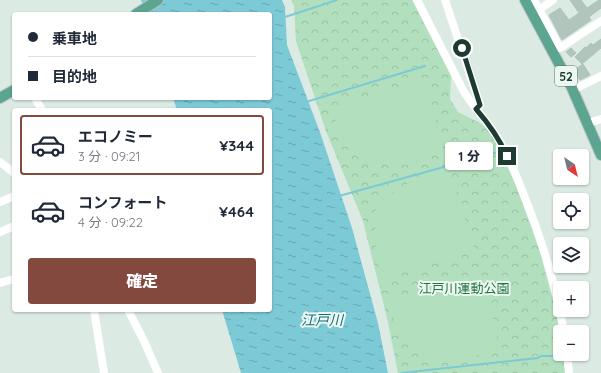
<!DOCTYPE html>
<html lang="ja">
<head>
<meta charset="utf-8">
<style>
  :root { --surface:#fff; --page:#f2f2f3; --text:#1f2937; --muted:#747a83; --line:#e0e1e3; --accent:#84493e }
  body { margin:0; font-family:Quicksand,"Noto Sans JP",sans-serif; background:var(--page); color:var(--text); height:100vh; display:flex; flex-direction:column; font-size:15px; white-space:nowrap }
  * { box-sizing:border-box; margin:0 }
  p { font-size:13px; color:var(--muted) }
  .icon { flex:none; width:22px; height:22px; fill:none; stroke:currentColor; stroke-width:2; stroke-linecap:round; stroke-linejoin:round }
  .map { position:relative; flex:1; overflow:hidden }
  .details { position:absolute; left:12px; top:108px; width:260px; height:204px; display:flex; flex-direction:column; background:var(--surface); border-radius:4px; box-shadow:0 1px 3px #0004 }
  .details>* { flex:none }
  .hud { position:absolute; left:12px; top:12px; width:260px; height:88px; border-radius:4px; box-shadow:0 1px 3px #0004; display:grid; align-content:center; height:88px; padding:0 16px; background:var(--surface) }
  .needle { width:26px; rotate:145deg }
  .buttons { position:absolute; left:553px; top:149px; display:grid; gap:8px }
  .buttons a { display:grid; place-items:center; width:36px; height:36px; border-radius:4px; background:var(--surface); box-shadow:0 1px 3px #0004; font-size:20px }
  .end { position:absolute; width:18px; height:18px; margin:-9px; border:5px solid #1d3b32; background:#fff; box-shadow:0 0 0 2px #fff }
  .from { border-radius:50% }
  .bubble { position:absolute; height:28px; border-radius:4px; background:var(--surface); box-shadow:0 1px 3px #0004; font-size:13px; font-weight:800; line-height:28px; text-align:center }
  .hud b { display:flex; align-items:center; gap:14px; height:38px; font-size:15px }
  .hud b+b { border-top:1px solid var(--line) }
  .hud i { width:10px; height:10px; background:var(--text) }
  ul { padding:7px 0 0; list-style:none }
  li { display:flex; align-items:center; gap:12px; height:60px; margin:0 8px 6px; padding:0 8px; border:2px solid transparent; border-radius:4px }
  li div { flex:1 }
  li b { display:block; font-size:15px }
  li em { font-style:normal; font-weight:800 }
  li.selected { border-color:var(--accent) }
  li>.icon { width:36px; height:36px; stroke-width:1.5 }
  .primary-button { display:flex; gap:8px; margin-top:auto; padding:8px 16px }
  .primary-button a { flex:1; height:46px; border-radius:4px; background:var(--accent); color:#fff; font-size:16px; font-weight:800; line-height:46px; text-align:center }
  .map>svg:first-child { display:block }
</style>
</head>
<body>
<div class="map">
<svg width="601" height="373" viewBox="0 0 601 373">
  <defs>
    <pattern id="park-crowns" width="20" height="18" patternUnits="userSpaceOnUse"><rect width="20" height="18" fill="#b2dfbd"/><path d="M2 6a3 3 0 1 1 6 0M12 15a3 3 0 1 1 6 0" fill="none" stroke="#99c0a3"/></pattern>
    <pattern id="water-ripples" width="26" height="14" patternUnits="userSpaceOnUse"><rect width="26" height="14" fill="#7dcad7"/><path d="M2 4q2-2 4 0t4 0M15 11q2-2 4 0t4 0" fill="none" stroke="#66a5af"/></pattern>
  </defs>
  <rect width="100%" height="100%" fill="#dceae4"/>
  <path fill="url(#park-crowns)" d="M 291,0 L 412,0 L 451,76 L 450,99 L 458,112 L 482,124 L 491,134 L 500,151 L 516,185 L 539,248 L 556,312 L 560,335 L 560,354 L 563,354 L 566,373 L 398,373 L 387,318 L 363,221 L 326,131 L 296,41 L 294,6 Z"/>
  <path fill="#b2dfbd" d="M 423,81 L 427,84 L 444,152 L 403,165 L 363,163 L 342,140 L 331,107 Z
    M 449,168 L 474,248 L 472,252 L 382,279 L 375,241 L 376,204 L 406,184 Z
    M 478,274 L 483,276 L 500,350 L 452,361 L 414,353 L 397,329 L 389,300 Z"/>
  <path fill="url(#water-ripples)" d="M 141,0 L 282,0 L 285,7 L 287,45 L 321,135 L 352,228 L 378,323 L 388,373 L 241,373 L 222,310 L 270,310 L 270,110 L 177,110 L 173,98 L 270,98 L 270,14 L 146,14 Z"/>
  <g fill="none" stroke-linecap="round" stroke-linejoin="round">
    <path stroke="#7dcad7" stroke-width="2" d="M 285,17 L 337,0
      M 306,102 L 425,66
      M 339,196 L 498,152
      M 401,373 L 538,358 L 541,356 L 556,356"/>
  </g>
  <path fill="#b1c5bd" stroke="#aec4bb" d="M 570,0 L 581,0 L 587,8 L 599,0 L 601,0 L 601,8 L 589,17 L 591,20 L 562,40 L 549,15 L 560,8 L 569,20 L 579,13 Z
    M 601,39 L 601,48 L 582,64 L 575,57 L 585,47 L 586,48 L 591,43 L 593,45 Z
    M 571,48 L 576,53 L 571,57 L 566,52 Z
    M 583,64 L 590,75 L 580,80 L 574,70 Z"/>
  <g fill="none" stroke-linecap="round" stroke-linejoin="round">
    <g stroke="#bbc4c2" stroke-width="12">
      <path id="major" d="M 525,0 L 572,88 L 601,155
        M 136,14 L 158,0
        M 0,98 L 14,90"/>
    </g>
    <path stroke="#fff" stroke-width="8" d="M 417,0 L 463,90 C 474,109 490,123 500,142 C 510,160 518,179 525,198 C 542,241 556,286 564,332
      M 445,0 L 480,105 L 476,109
      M 534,0 L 560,48 L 601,21
      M 540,9 L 553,0
      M 573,90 L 601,76
      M 35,98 L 42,110
      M 588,123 L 601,119
      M 0,162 L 14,173
      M 0,202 L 14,196
      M 0,232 L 14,226
      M 0,283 L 14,279
      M 94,310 L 104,373
      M 128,310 L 144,341 L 158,373
      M 567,354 L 569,373"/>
    <use href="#major" stroke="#5ba591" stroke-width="10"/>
  </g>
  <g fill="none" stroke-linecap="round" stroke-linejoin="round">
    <path stroke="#1d3b32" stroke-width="5" d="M 462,48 L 480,105 L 476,109 C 489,124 499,138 507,156"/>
  </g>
  <g text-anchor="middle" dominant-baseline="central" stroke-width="4" stroke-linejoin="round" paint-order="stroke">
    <rect fill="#edf7f2" stroke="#5b736c" stroke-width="1" x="555" y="66" width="22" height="20" rx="3"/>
    <g font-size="12" font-weight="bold" fill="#1d3b32">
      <text x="566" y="76">52</text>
    </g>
    <g font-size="13" fill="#237641" stroke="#edf7f2">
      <text x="464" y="288">江戸川運動公園</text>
    </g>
    <g font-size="14" font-style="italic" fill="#116c7c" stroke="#edf7f2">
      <text x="322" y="320">江戸川</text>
    </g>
  </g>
</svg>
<div class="buttons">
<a><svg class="needle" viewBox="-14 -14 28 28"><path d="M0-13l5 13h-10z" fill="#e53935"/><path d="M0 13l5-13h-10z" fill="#747a83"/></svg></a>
<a><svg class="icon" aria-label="locate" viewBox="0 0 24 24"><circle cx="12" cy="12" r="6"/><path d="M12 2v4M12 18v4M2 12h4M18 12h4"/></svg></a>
<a><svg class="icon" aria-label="layers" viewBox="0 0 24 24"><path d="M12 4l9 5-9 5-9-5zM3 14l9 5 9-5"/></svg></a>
<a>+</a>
<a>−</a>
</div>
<i class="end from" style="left:462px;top:48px"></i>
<i class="end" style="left:507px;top:156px"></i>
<div class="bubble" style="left:445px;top:142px;width:48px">1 分</div>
<div class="hud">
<b><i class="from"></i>乗車地</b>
<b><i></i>目的地</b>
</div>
<section class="details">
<ul>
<li class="selected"><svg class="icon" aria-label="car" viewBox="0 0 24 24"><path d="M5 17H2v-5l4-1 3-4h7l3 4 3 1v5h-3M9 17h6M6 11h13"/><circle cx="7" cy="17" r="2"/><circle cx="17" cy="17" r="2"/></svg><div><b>エコノミー</b><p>3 分 · 09:21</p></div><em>¥344</em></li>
<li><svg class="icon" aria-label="car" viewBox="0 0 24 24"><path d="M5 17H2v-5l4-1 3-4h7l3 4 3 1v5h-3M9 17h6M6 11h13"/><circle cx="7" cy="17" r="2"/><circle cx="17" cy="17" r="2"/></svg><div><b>コンフォート</b><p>4 分 · 09:22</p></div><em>¥464</em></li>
</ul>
<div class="primary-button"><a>確定</a></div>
</section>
</div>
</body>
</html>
